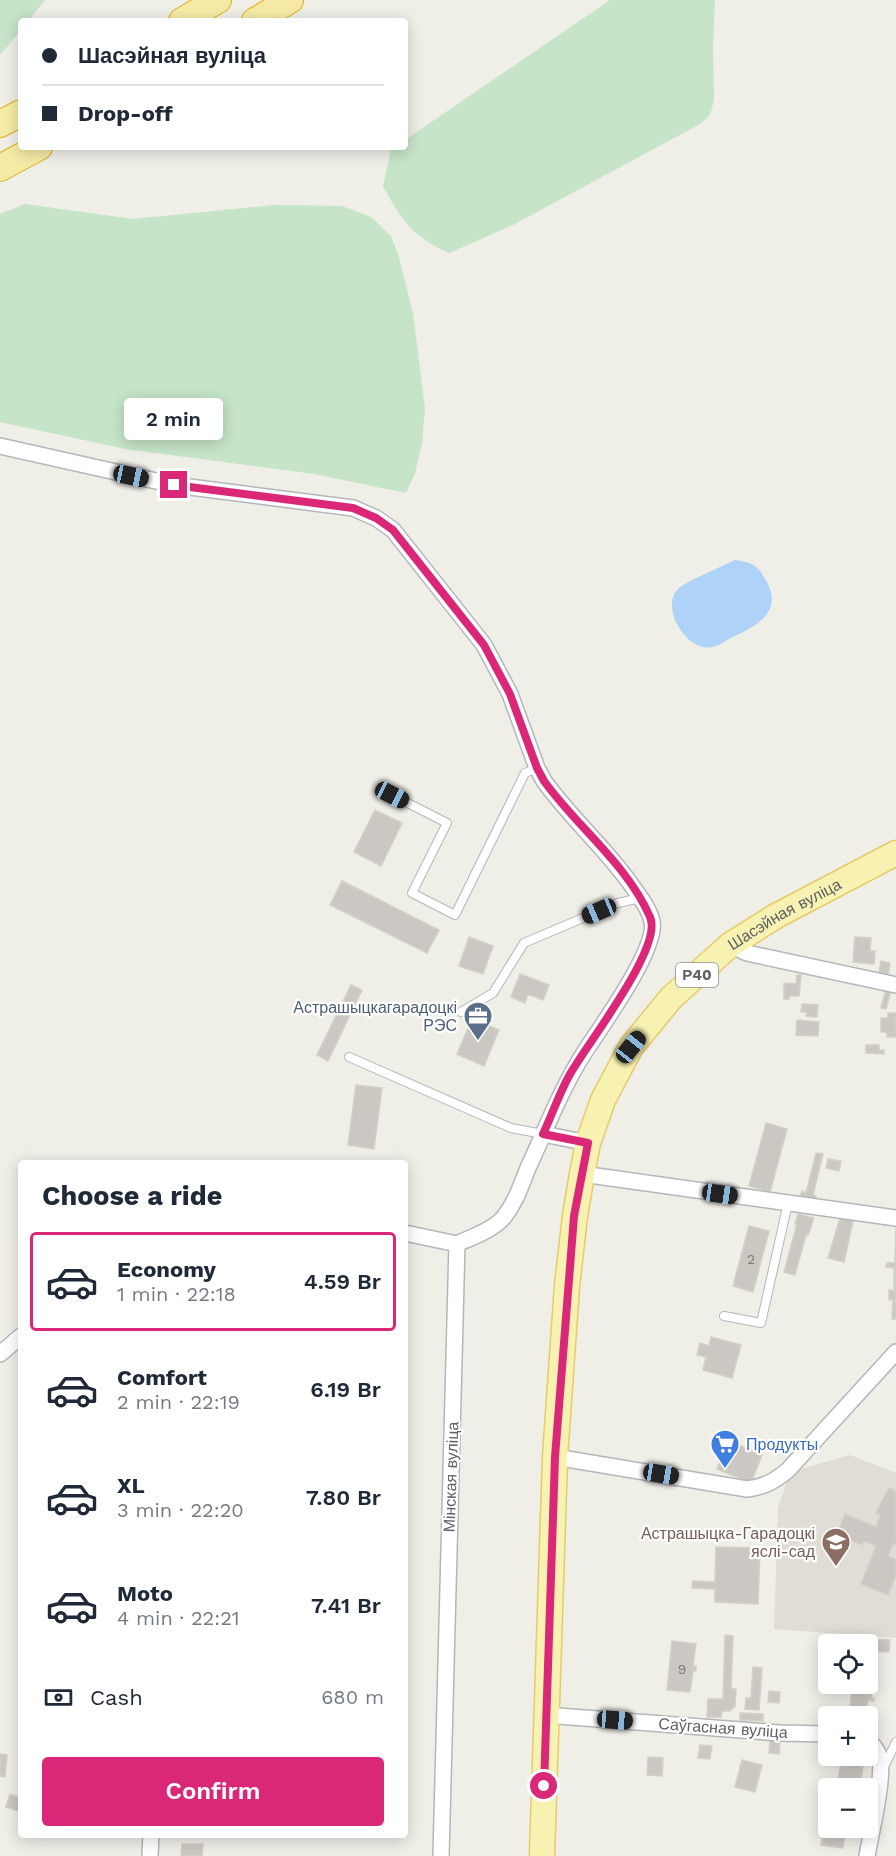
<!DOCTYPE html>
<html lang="en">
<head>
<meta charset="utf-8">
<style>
  :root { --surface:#fff; --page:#f2f2f3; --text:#1f2937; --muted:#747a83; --line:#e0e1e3; --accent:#db2777 }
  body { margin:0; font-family:"Work Sans",sans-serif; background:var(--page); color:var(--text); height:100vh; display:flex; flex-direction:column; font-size:22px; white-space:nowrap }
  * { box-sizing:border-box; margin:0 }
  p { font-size:20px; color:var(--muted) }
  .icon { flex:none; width:33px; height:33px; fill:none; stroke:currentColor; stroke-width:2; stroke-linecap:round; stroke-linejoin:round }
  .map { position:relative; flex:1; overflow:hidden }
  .sheet { position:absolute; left:18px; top:1160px; width:390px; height:678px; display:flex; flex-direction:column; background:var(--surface); border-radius:6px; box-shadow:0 3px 15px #0003 }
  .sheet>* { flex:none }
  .banner { position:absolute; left:18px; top:18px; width:390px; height:132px; border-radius:6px; box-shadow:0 3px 15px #0003; display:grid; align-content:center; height:132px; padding:0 24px; background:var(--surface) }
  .controls { position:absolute; left:818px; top:1634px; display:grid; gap:12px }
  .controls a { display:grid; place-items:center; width:60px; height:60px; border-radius:6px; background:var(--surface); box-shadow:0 3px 15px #0003; font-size:30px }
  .end { position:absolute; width:27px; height:27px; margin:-14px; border:8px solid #db2777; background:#fff; box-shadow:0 0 0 3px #fff }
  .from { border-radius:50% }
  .bubble { position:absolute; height:42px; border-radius:6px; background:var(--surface); box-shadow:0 3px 15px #0003; font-size:20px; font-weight:600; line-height:42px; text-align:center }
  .car { position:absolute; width:18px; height:36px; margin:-18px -9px; border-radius:8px; box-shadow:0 0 4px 2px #0007; background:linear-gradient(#222 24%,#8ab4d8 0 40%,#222 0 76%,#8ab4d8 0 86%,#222 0) }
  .banner b { display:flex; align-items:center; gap:21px; height:57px; font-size:22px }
  .banner b+b { border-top:2px solid var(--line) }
  .banner i { width:15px; height:15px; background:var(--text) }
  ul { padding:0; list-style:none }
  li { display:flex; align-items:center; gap:18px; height:99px; margin:0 12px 9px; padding:0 12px; border:3px solid transparent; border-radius:6px }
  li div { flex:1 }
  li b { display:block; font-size:22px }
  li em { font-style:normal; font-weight:600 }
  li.active { border-color:var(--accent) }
  li>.icon { width:54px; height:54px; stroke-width:1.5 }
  h2 { padding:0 24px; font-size:27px; line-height:72px }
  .pay { display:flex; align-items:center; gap:15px; height:66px; padding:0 24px; font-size:22px }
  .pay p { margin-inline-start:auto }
  .cta { display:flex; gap:12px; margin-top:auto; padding:12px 24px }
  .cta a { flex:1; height:69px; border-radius:6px; background:var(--accent); color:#fff; font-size:24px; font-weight:600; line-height:69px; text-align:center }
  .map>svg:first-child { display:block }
</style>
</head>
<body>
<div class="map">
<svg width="896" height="1856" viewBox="0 0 896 1856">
  <rect width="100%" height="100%" fill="#efeee7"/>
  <path fill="#dfddd5" d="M 850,1455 L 896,1473 L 896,1638 L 774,1629 L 778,1508 L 790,1472 Z"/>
  <path fill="#c5e4c8" d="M 0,0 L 45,0 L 28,21 L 21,21 L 21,30 L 0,55 Z
    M 610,0 L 715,0 L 713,47 L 714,100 L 710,115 L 700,124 L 513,225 L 449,253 C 412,236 402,221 383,186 L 391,150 L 395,147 L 405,147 L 405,140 Z
    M 25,204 L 133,219 L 274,205 L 342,206 L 371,217 L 391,236 L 398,254 L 413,313 L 425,409 L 422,443 L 415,473 L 406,493 L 314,474 L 125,449 L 0,422 L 0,214 Z"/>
  <path fill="#aed2f8" d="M 735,560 C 749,562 757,564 764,577 C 785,610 760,624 733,637 C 726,640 719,646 712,647 C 688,653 659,608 678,589 C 685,582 723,566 735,560 Z"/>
  <path fill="#cbc8c3" stroke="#d3d0c5" stroke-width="1.5" d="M 375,810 L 402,823 L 381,866 L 354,852 Z
    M 342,881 L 439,930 L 427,953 L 330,905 Z
    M 469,937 L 493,946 L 483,974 L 459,966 Z
    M 855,937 L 871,938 L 870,951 L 875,951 L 874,964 L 853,962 Z
    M 881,961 L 890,963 L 888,976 L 879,974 Z
    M 520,974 L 549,985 L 543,1000 L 528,994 L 525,1003 L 511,997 Z
    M 797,975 L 801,975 L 799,996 L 790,996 L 789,999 L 784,999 L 784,983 L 796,984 Z
    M 351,985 L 362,990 L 328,1061 L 317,1055 Z
    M 886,989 L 891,991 L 886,1009 L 881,1008 Z
    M 802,1004 L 818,1005 L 817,1017 L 806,1016 L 807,1012 L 801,1012 Z
    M 888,1013 L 896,1013 L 896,1037 L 887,1037 L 887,1032 L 881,1032 L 881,1018 L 888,1018 Z
    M 472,1019 L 499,1030 L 484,1066 L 457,1054 Z
    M 797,1020 L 819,1022 L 818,1036 L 796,1035 Z
    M 866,1045 L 879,1045 L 879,1050 L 884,1050 L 884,1054 L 866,1053 Z
    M 356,1085 L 382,1088 L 374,1149 L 348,1145 Z
    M 766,1123 L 787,1129 L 770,1192 L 749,1186 Z
    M 816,1153 L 823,1154 L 813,1195 L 816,1196 L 814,1204 L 799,1200 L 802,1191 L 806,1193 Z
    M 828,1159 L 841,1161 L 839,1171 L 826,1168 Z
    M 798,1214 L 814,1218 L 808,1235 L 806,1234 L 795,1275 L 784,1272 L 797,1224 L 795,1224 Z
    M 840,1218 L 853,1221 L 844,1262 L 828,1258 Z
    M 749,1226 L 769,1231 L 753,1292 L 733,1286 Z
    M 896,1227 L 896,1319 L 892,1319 L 893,1300 L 889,1300 L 889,1290 L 894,1291 L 894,1268 L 886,1267 L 887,1263 L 895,1263 Z
    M 711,1337 L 741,1345 L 732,1378 L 703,1370 L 706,1357 L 697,1355 L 700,1343 L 709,1346 Z
    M 729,1441 L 762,1455 L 751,1483 L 717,1469 Z
    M 889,1488 L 896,1491 L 896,1545 L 893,1544 L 888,1556 L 896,1559 L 896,1575 L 888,1595 L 861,1584 L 876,1546 L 864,1541 L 862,1545 L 848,1539 L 850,1536 L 838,1531 L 845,1514 L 876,1527 L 880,1515 L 876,1513 Z
    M 716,1547 L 760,1548 L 758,1604 L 715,1602 L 715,1589 L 692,1588 L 693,1581 L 715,1582 Z
    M 725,1635 L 733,1636 L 731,1689 L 736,1689 L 735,1706 L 730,1711 L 722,1711 L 721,1717 L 707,1717 L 708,1699 L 723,1699 Z
    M 856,1639 L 890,1640 L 889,1652 L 867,1651 L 867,1644 L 856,1644 Z
    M 672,1641 L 696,1644 L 693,1665 L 696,1666 L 696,1671 L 693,1671 L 690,1692 L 667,1690 Z
    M 753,1667 L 762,1668 L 759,1710 L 745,1709 L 746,1698 L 751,1698 Z
    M 852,1687 L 873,1689 L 871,1698 L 874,1698 L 874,1701 L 868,1700 L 866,1709 L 850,1707 Z
    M 769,1691 L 780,1692 L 779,1703 L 768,1702 Z
    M 740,1713 L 763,1714 L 763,1721 L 740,1720 Z
    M 770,1739 L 780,1739 L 779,1754 L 769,1753 Z
    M 700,1745 L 712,1746 L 710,1759 L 698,1758 Z
    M 0,1754 L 7,1755 L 5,1777 L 0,1776 Z
    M 648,1757 L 663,1758 L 662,1776 L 647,1775 Z
    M 742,1760 L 762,1765 L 755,1792 L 735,1787 Z
    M 841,1763 L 863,1766 L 861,1781 L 850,1779 L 849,1785 L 837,1784 Z
    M 10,1794 L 21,1798 L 21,1812 L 6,1807 Z
    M 824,1825 L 846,1828 L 843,1848 L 821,1845 Z
    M 182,1844 L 203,1844 L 202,1856 L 181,1856 Z"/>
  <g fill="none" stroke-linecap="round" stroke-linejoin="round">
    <g stroke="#b4b6ba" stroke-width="10">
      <path id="service" d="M 392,795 L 447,823 L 412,893 L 455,915 L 525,773 L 537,768
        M 461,1012 L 493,993 L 524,943 L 618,903 L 640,898
        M 349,1057 L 511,1128 L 543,1134
        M 724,1316 L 761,1323 L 788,1203
        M 884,1767 L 896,1742"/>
    </g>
    <g stroke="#b4b6ba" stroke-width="18">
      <path id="minor" d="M 0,446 L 174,485 L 353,508 L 376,518 L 393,530 L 484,645 L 510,694 L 537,768 L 544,781 C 572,820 610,852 637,893 C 643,901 650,912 652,921 C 658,949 600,1028 584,1053 C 561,1089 546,1129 528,1168 C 521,1185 516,1202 504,1217 C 493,1230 472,1237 457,1244
        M 730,945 L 747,953 L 896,985
        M 543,1134 L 588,1143
        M 582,1174 L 896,1218
        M 405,1233 L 457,1244
        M 0,1354 L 21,1336
        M 555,1457 L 747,1489 C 764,1487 775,1481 788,1470 L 896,1352
        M 545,1715 L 780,1733 L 828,1734
        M 867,1740 C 874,1745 878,1750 880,1759 C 884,1779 871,1833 867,1856
        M 150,1856 L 151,1834
        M 441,1856 L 457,1244"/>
    </g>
    <g stroke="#e6cb69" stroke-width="27">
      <g id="primary">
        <path id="s1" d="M 542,1856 L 555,1457 L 567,1286 L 575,1216 L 582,1174 L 588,1143 L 603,1100 L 631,1047 L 671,998 L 730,945 L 776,916 L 896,853"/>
      </g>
    </g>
    <g stroke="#e1af14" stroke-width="28">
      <path id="trunk" d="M 182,21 L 218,0
        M 255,21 L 290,0
        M 0,124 L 21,113
        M 0,168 L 39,147"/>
    </g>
    <use href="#service" stroke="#fff" stroke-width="8"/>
    <use href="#minor" stroke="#fff" stroke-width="15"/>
    <use href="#primary" stroke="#f8f2b2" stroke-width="24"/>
    <use href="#trunk" stroke="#f6eaa6" stroke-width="26"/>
  </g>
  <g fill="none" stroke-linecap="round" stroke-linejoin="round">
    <path stroke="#db2777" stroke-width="8" d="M 174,485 L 353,508 L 376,518 L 393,530 L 484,645 L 510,694 L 537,768 L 544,781 C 577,827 627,864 650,917 C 664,947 586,1045 569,1076 C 559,1094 552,1115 543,1134 L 588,1143 L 574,1216 L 555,1457 L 544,1786"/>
  </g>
  <defs>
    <g id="office-pin" transform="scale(1.5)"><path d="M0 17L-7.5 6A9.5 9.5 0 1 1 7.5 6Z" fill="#5c6f8a" stroke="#fff"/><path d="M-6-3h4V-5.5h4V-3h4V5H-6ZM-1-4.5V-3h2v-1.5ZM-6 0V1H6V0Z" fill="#fff"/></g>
    <g id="supermarket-pin" transform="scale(1.5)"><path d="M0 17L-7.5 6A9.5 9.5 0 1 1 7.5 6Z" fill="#3f7fe0" stroke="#fff"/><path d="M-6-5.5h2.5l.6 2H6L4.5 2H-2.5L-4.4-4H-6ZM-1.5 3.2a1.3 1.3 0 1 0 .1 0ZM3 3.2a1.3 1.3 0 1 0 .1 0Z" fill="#fff"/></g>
    <g id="school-pin" transform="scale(1.5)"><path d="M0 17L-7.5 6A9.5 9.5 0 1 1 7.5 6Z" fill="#8d6e63" stroke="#fff"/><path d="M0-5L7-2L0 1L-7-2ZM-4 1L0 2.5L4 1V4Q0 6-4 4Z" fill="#fff"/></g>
  </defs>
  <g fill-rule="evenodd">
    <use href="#office-pin" x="478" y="1016"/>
    <use href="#supermarket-pin" x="725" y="1444"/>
    <use href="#school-pin" x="836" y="1542"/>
  </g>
  <g text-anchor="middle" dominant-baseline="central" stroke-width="4.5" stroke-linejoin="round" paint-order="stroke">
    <g font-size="14" fill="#797b7c">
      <text x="751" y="1259">2</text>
      <text x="682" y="1669">9</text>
    </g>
    <rect fill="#fff" stroke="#8e9093" stroke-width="1.5" x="676" y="963" width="42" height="24" rx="4.5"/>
    <g font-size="15" font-weight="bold" fill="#5e6165">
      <text x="697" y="975">Р40</text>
    </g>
    <g font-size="16" fill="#5e6165" stroke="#fff">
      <text stroke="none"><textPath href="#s1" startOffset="1026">Шасэйная вуліца</textPath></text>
      <text transform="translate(451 1477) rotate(-88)">Мінская вуліца</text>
      <text transform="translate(723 1728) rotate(4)">Саўгасная вуліца</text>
    </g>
    <g font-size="16" fill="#4e5e75" stroke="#fff" text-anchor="end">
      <text x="457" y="1007">Астрашыцкагарадоцкі<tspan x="457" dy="18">РЭС</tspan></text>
    </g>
    <g font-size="16" fill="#366cbe" stroke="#fff" text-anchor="start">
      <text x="746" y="1444">Продукты</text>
    </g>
    <g font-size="16" fill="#785e54" stroke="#fff" text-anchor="end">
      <text x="815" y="1533">Астрашыцка-Гарадоцкі<tspan x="815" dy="18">яслі-сад</tspan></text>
    </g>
  </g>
</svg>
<div class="controls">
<a><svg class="icon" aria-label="locate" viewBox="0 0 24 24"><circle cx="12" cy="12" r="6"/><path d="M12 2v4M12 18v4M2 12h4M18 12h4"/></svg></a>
<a>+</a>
<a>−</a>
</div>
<i class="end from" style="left:544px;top:1786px"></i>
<i class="end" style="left:174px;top:485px"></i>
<div class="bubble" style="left:124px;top:398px;width:99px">2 min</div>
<i class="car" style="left:131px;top:476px;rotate:102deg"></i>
<i class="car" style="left:392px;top:795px;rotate:117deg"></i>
<i class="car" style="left:599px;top:911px;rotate:247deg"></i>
<i class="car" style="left:631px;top:1047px;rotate:39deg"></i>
<i class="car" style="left:720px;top:1194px;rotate:98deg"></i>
<i class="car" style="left:661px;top:1474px;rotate:99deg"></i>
<i class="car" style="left:615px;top:1720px;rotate:94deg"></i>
<div class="banner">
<b><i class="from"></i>Шасэйная вуліца</b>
<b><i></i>Drop-off</b>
</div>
<section class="sheet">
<h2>Choose a ride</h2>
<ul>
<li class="active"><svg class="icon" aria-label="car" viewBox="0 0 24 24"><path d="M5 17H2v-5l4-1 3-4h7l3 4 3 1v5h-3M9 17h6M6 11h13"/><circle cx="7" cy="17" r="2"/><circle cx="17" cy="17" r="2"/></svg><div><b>Economy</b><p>1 min · 22:18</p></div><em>4.59 Br</em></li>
<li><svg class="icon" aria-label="car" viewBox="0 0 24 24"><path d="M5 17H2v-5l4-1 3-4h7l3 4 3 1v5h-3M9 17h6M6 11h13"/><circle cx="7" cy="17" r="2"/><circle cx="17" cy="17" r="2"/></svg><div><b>Comfort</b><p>2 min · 22:19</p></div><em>6.19 Br</em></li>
<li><svg class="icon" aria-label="car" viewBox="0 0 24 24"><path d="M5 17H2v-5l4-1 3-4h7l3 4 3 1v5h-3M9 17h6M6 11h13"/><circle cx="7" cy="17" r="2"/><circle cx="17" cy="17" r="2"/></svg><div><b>XL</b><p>3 min · 22:20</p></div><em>7.80 Br</em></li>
<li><svg class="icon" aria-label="car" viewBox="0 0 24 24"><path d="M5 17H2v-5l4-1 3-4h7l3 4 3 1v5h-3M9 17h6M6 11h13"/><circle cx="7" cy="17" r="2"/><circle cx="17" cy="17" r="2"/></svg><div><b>Moto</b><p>4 min · 22:21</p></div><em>7.41 Br</em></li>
</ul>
<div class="pay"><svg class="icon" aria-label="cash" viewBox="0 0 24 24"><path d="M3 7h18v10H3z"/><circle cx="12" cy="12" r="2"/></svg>Cash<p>680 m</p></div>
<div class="cta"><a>Confirm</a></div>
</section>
</div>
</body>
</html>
